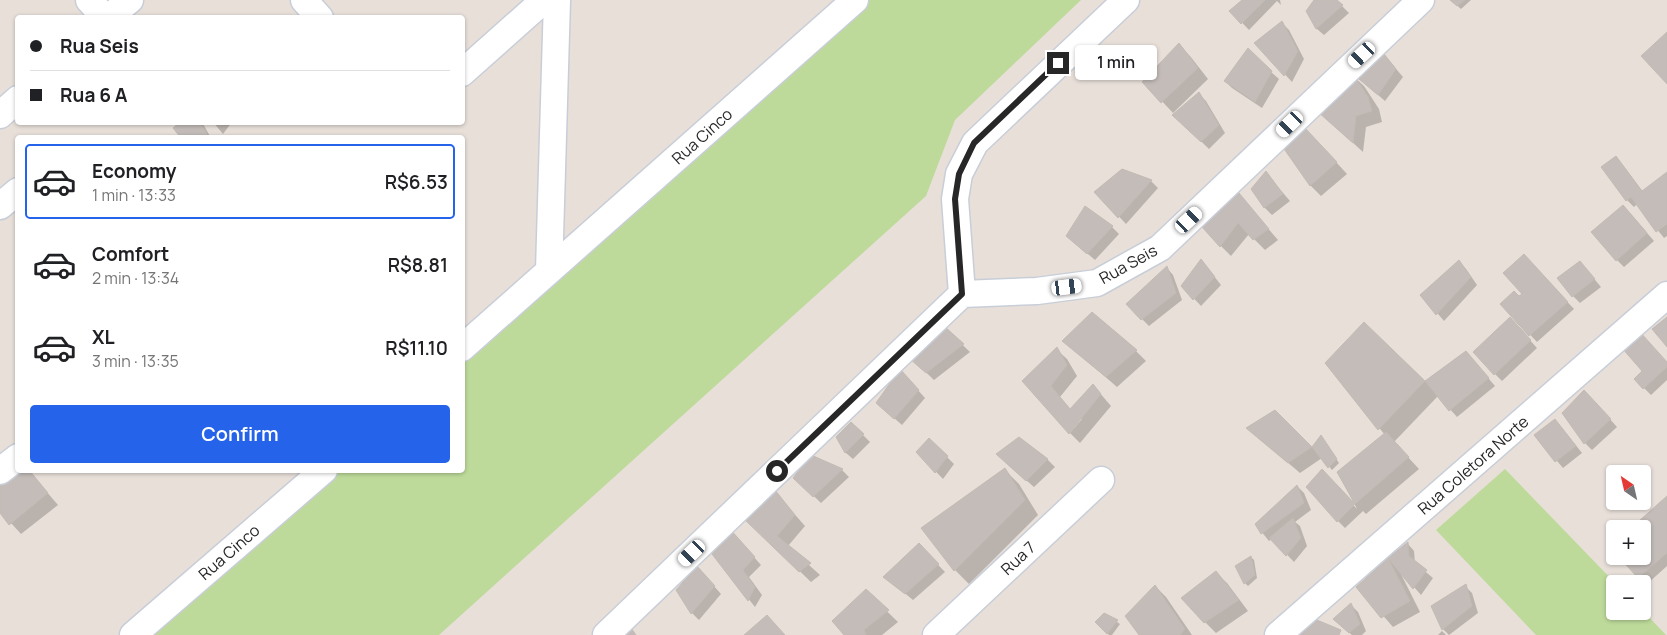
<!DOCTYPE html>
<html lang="en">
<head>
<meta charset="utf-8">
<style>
  :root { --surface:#fff; --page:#f2f2f2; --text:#202124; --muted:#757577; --line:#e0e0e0; --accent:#2563eb }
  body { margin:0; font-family:Manrope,sans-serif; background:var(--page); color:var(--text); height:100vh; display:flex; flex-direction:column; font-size:19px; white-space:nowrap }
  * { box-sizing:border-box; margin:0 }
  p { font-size:16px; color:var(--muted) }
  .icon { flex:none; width:28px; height:28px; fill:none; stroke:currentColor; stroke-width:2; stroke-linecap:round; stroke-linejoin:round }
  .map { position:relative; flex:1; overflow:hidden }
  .panel { position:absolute; left:15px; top:135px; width:450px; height:338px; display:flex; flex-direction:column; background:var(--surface); border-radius:5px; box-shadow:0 1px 4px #0004 }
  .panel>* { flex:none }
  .top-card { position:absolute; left:15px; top:15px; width:450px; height:110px; border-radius:5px; box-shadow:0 1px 4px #0004; display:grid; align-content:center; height:110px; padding:0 15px; background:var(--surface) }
  .needle { width:32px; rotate:326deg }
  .tools { position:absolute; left:1606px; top:465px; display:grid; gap:10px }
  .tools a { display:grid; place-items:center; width:45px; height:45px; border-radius:5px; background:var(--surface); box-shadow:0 1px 4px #0004; font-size:25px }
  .end { position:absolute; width:22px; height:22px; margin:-11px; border:6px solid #272727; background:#fff; box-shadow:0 0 0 2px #fff }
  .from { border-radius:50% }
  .bubble { position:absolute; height:35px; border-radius:5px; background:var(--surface); box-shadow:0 1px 4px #0004; font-size:16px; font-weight:600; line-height:35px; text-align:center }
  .car { position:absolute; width:15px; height:30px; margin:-15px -8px; border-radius:6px; box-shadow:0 0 4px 1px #0007; background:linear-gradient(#fff 24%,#345 0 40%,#fff 0 76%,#345 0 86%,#fff 0) }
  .top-card b { display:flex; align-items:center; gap:18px; height:48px; font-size:19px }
  .top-card b+b { border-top:1px solid var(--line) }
  .top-card i { width:12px; height:12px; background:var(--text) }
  ul { padding:9px 0 0; list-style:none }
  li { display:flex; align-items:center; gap:15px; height:75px; margin:0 10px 8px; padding:0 5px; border:2px solid transparent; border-radius:5px }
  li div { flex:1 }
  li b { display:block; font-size:19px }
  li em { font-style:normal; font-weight:600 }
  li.on { border-color:var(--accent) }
  li>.icon { width:45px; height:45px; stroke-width:1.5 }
  .cta { display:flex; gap:10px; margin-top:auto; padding:10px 15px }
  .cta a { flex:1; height:58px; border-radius:5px; background:var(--accent); color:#fff; font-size:20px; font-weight:600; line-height:58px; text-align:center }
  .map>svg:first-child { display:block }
</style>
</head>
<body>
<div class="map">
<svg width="1667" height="635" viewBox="0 0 1667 635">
  <rect width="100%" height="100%" fill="#e8dfd9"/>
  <path fill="#bdda9a" d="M 867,0 L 1081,0 L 955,120 L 926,196 L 439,635 L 128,635 L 320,470 L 462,470 L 463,347 Z
    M 1505,469 L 1616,584 L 1615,611 L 1643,611 L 1666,635 L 1536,635 L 1436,530 Z"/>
  <path fill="#0003" d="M 1244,0 L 1280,0 L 1281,5 L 1277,1 L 1249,30 L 1231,11 Z
    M 1316,0 L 1336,0 L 1349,13 L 1324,35 L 1317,29 L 1307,11 Z
    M 1451,0 L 1471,0 L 1461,9 Z
    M 1282,23 L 1289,30 L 1304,59 L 1292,82 L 1256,43 Z
    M 1179,45 L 1190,56 L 1208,79 L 1173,113 L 1144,82 Z
    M 1380,50 L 1403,77 L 1385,101 L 1362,81 Z
    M 1271,72 L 1279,79 L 1262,108 L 1232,88 L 1225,81 Z
    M 1353,76 L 1364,86 L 1379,109 L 1382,122 L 1366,127 L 1363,152 L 1329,121 Z
    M 1199,94 L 1206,101 L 1225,133 L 1209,149 L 1174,115 Z
    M 182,122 L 202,122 L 211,138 L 175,138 L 180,135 Z
    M 213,122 L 232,122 L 223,134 Z
    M 1315,139 L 1347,174 L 1321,196 L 1311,186 L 1281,143 Z
    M 1616,158 L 1643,192 L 1667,174 L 1667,236 L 1664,238 L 1637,204 L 1634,207 L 1627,200 Z
    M 1266,173 L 1290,201 L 1272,215 L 1265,208 L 1253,189 Z
    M 1151,181 L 1158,188 L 1126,224 L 1096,192 Z
    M 1234,189 L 1278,240 L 1265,250 L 1249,234 L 1231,256 L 1221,246 Z
    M 1630,213 L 1654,241 L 1624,267 L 1617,260 Z
    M 1112,227 L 1119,234 L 1095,260 L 1067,236 Z
    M 1202,261 L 1221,285 L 1201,306 L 1182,286 Z
    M 1459,262 L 1466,269 L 1477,285 L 1444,321 L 1422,295 Z
    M 1580,262 L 1601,287 L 1580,303 L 1573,296 Z
    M 1531,263 L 1574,309 L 1537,342 L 1501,304 L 1519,297 L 1523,294 Z
    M 1167,268 L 1173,275 L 1182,300 L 1149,326 L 1142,319 Z
    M 1364,324 L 1424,382 L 1466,352 L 1495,386 L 1457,417 L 1438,396 L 1394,442 L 1419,469 L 1366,514 L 1363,511 L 1345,528 L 1338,521 L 1322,471 L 1357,509 L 1338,472 L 1385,435 L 1327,363 Z
    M 1517,326 L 1537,348 L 1502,381 L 1495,374 Z
    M 944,327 L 970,352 L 934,380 L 912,359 Z
    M 1064,341 L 1136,351 L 1146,361 L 1117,387 Z
    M 1056,349 L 1067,359 L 1077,376 L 1060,397 L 1071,410 L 1093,385 L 1111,406 L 1080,443 L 1070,433 L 1082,419 L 1024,381 Z
    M 1667,363 L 1667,380 L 1651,395 L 1644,388 Z
    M 907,378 L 925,398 L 902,425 L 885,410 Z
    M 1591,398 L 1617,427 L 1592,450 L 1585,443 L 1564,413 Z
    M 1274,411 L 1312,448 L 1321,437 L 1339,463 L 1332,470 L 1322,458 L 1300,473 L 1259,438 Z
    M 851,423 L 870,442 L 853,459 L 846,453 L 838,437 Z
    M 1562,428 L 1582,453 L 1563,468 L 1536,436 Z
    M 929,439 L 954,464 L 943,479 L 917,452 Z
    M 1019,439 L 1048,460 L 1055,467 L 1034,487 L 1004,461 Z
    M 811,457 L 842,470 L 849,477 L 821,503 L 795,478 Z
    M 28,470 L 58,505 L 21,534 L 0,511 L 0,487 Z
    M 1005,470 L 1019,484 L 1038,515 L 969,584 L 955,570 L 922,528 Z
    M 1297,486 L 1304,493 L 1311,510 L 1295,522 L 1300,526 L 1307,546 L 1294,562 L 1272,539 L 1269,541 L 1256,525 Z
    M 775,492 L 805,526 L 788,546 L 820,575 L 811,582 L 757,530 Z
    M 1667,498 L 1667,566 L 1646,585 L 1620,556 L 1642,556 Z
    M 736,537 L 761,565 L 749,577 L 762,595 L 755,607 L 713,554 Z
    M 1408,544 L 1414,551 L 1415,563 L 1433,578 L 1421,595 L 1401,572 L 1400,572 L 1420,612 L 1393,627 L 1358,587 Z
    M 919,545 L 945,572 L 913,600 L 885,577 Z
    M 1251,557 L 1254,560 L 1257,578 L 1248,586 L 1245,583 Z
    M 1216,573 L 1227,583 L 1248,611 L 1216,633 L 1205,622 Z
    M 704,575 L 721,594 L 699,620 L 692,613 L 678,590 Z
    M 1155,586 L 1166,597 L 1192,635 L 1141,635 Z
    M 1465,586 L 1472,593 L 1478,613 L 1449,635 L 1443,629 Z
    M 866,591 L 898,622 L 882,635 L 846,635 Z
    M 1351,605 L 1358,612 L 1366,631 L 1362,635 L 1352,635 L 1341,626 Z
    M 1105,614 L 1120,624 L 1112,635 L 1109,635 L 1097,622 Z
    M 1442,631 L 1446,635 L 1438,635 Z"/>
  <path fill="#c3bcb9" stroke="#c3bab3" d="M 1242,0 L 1265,0 L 1241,24 L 1229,11 Z
    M 1314,0 L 1337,0 L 1343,5 L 1316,29 L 1306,11 Z
    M 1450,0 L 1465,0 L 1457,6 Z
    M 1282,21 L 1298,51 L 1284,76 L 1254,43 Z
    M 1667,32 L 1667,84 L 1641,56 Z
    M 1179,43 L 1198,68 L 1161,103 L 1142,82 Z
    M 1248,48 L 1272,71 L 1255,102 L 1224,81 Z
    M 1380,49 L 1396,69 L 1378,95 L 1353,74 Z
    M 1353,74 L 1368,97 L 1372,111 L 1356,116 L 1353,143 L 1317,111 Z
    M 1199,92 L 1219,125 L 1201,142 L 1172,115 Z
    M 180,122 L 200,122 L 209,138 L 181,138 L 173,128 Z
    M 1304,127 L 1337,162 L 1310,186 L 1280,143 Z
    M 1616,156 L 1642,191 L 1667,172 L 1667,224 L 1656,232 L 1631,197 L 1626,201 L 1601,167 Z
    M 1122,169 L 1152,180 L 1118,218 L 1094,192 Z
    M 1266,171 L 1283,194 L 1264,208 L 1251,189 Z
    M 1234,187 L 1269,229 L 1253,240 L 1238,223 L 1220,247 L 1202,227 Z
    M 1623,205 L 1647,233 L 1616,261 L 1591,232 Z
    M 1085,206 L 1113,226 L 1087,254 L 1066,236 Z
    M 1524,254 L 1568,302 L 1529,336 L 1500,304 L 1514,291 L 1519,296 L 1522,294 L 1503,273 Z
    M 1201,259 L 1215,277 L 1193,300 L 1181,286 Z
    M 1459,260 L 1471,277 L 1436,315 L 1420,295 Z
    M 1580,261 L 1595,279 L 1572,297 L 1557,278 Z
    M 1167,266 L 1176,293 L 1141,320 L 1126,304 Z
    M 1092,312 L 1137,350 L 1106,377 L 1062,341 Z
    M 1510,317 L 1531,340 L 1494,375 L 1473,352 Z
    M 1667,317 L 1667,347 L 1652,329 Z
    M 1364,322 L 1425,381 L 1378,430 L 1325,363 Z
    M 944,326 L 964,344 L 926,373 L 910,359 Z
    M 1640,332 L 1667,362 L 1667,367 L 1643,389 L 1634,379 L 1642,371 L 1622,348 Z
    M 1057,347 L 1067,365 L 1051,386 L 1070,409 L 1093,384 L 1101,394 L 1069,434 L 1022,381 Z
    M 1466,351 L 1489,378 L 1449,411 L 1425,381 Z
    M 900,369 L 919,390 L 894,419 L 876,403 Z
    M 1584,390 L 1611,419 L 1584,444 L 1562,413 Z
    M 1275,410 L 1312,447 L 1288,463 L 1246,428 Z
    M 1555,419 L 1576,446 L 1555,462 L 1534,435 Z
    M 851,422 L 864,434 L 845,453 L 836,437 Z
    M 1386,432 L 1409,457 L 1355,504 L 1337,472 Z
    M 1321,435 L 1337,459 L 1328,468 L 1312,447 Z
    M 1019,437 L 1048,459 L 1026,481 L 996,454 Z
    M 929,438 L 948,456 L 935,473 L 916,452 Z
    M 811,455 L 843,469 L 813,497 L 793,478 Z
    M 1005,468 L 1025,500 L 954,571 L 921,528 Z
    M 1322,469 L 1355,504 L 1337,522 L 1306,487 Z
    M 20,470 L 29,470 L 48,493 L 9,525 L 0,513 L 0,486 Z
    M 1297,485 L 1304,503 L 1261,534 L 1255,524 Z
    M 775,490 L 795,515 L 777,536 L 811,563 L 799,572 L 744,519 Z
    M 1667,496 L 1667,553 L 1638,578 L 1618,556 L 1642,556 L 1642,529 L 1630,529 Z
    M 1293,518 L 1301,538 L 1286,556 L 1269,538 Z
    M 729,528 L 755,557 L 743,570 L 755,587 L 748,601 L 712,554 Z
    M 1408,542 L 1409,556 L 1427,570 L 1413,589 L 1388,558 Z
    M 919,543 L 939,564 L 905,594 L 883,577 Z
    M 1615,543 L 1615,553 L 1610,547 Z
    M 1251,556 L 1255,575 L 1244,584 L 1235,566 Z
    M 1388,558 L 1410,601 L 1381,618 L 1356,587 Z
    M 697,566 L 715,586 L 691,614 L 676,590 Z
    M 1216,571 L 1239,600 L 1204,623 L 1181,598 Z
    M 1466,584 L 1472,606 L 1442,630 L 1431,606 Z
    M 1155,585 L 1185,629 L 1180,635 L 1139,635 L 1125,616 Z
    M 866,589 L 889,610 L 864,630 L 866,635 L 844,635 L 832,621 Z
    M 1351,603 L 1360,624 L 1349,633 L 1333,619 Z
    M 1104,613 L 1118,620 L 1107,634 L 1095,622 Z
    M 767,615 L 785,635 L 744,635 Z
    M 1312,618 L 1341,630 L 1339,635 L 1291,635 Z
    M 631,628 L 636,635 L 625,635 Z"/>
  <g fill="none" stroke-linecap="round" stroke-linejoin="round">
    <g stroke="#c8ced8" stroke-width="29">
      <path id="minor" d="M 89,0 L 105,18
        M 304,0 L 320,18
        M 108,18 L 130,0
        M 462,73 L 544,0
        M 0,115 L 18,99
        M 0,206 L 18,191
        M 549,271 L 557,0
        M 962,294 L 955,199 L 959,174 L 975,143 L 1126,0
        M 462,348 L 855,0
        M 0,471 L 18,457
        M 133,635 L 324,470
        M 606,635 L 962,294 L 1037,291 L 1097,283 L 1160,248 L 1421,0
        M 936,635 L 1101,480
        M 1278,635 L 1667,295"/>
    </g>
    <use href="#minor" stroke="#fff" stroke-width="26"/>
  </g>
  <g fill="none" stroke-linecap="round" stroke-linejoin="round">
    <path stroke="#272727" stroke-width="6" d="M 777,471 L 962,294 L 955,199 L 959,174 L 974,143 L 1058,63"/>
  </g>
  <g text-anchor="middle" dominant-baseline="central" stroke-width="4" stroke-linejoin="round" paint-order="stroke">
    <g font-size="16" fill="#272727" stroke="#fff">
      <text transform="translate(702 136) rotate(-42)">Rua Cinco</text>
      <text transform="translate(1128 264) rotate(-29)">Rua Seis</text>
      <text transform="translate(1473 465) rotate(-41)">Rua Coletora Norte</text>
      <text transform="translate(229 552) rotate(-41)">Rua Cinco</text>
      <text transform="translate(1018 558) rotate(-43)">Rua 7</text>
    </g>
  </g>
</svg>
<div class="tools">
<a><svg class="needle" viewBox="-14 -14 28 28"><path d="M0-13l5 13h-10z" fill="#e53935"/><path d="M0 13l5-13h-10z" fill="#757577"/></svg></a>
<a>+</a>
<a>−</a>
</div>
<i class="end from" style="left:777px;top:471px"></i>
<i class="end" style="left:1058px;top:63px"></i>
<div class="bubble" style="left:1075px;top:45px;width:82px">1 min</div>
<i class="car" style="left:1362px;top:55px;rotate:227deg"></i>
<i class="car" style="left:1290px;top:124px;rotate:226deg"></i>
<i class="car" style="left:1189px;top:220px;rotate:47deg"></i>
<i class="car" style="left:1067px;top:287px;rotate:83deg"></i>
<i class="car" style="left:692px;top:553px;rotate:226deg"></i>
<div class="top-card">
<b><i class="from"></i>Rua Seis</b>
<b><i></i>Rua 6 A</b>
</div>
<section class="panel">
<ul>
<li class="on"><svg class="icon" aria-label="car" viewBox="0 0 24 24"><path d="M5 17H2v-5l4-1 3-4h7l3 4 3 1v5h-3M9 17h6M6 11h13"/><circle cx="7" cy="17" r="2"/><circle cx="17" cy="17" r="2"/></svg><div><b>Economy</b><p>1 min · 13:33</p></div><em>R$6.53</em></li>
<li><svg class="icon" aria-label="car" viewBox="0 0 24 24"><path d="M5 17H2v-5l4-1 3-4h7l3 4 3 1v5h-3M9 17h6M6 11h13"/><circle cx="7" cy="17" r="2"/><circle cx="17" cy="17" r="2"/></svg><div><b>Comfort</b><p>2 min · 13:34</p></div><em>R$8.81</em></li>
<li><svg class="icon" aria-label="car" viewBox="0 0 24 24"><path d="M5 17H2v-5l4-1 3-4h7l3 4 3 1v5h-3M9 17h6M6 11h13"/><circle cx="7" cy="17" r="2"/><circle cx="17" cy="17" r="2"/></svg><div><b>XL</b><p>3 min · 13:35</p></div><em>R$11.10</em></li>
</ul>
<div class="cta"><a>Confirm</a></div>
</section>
</div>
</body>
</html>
